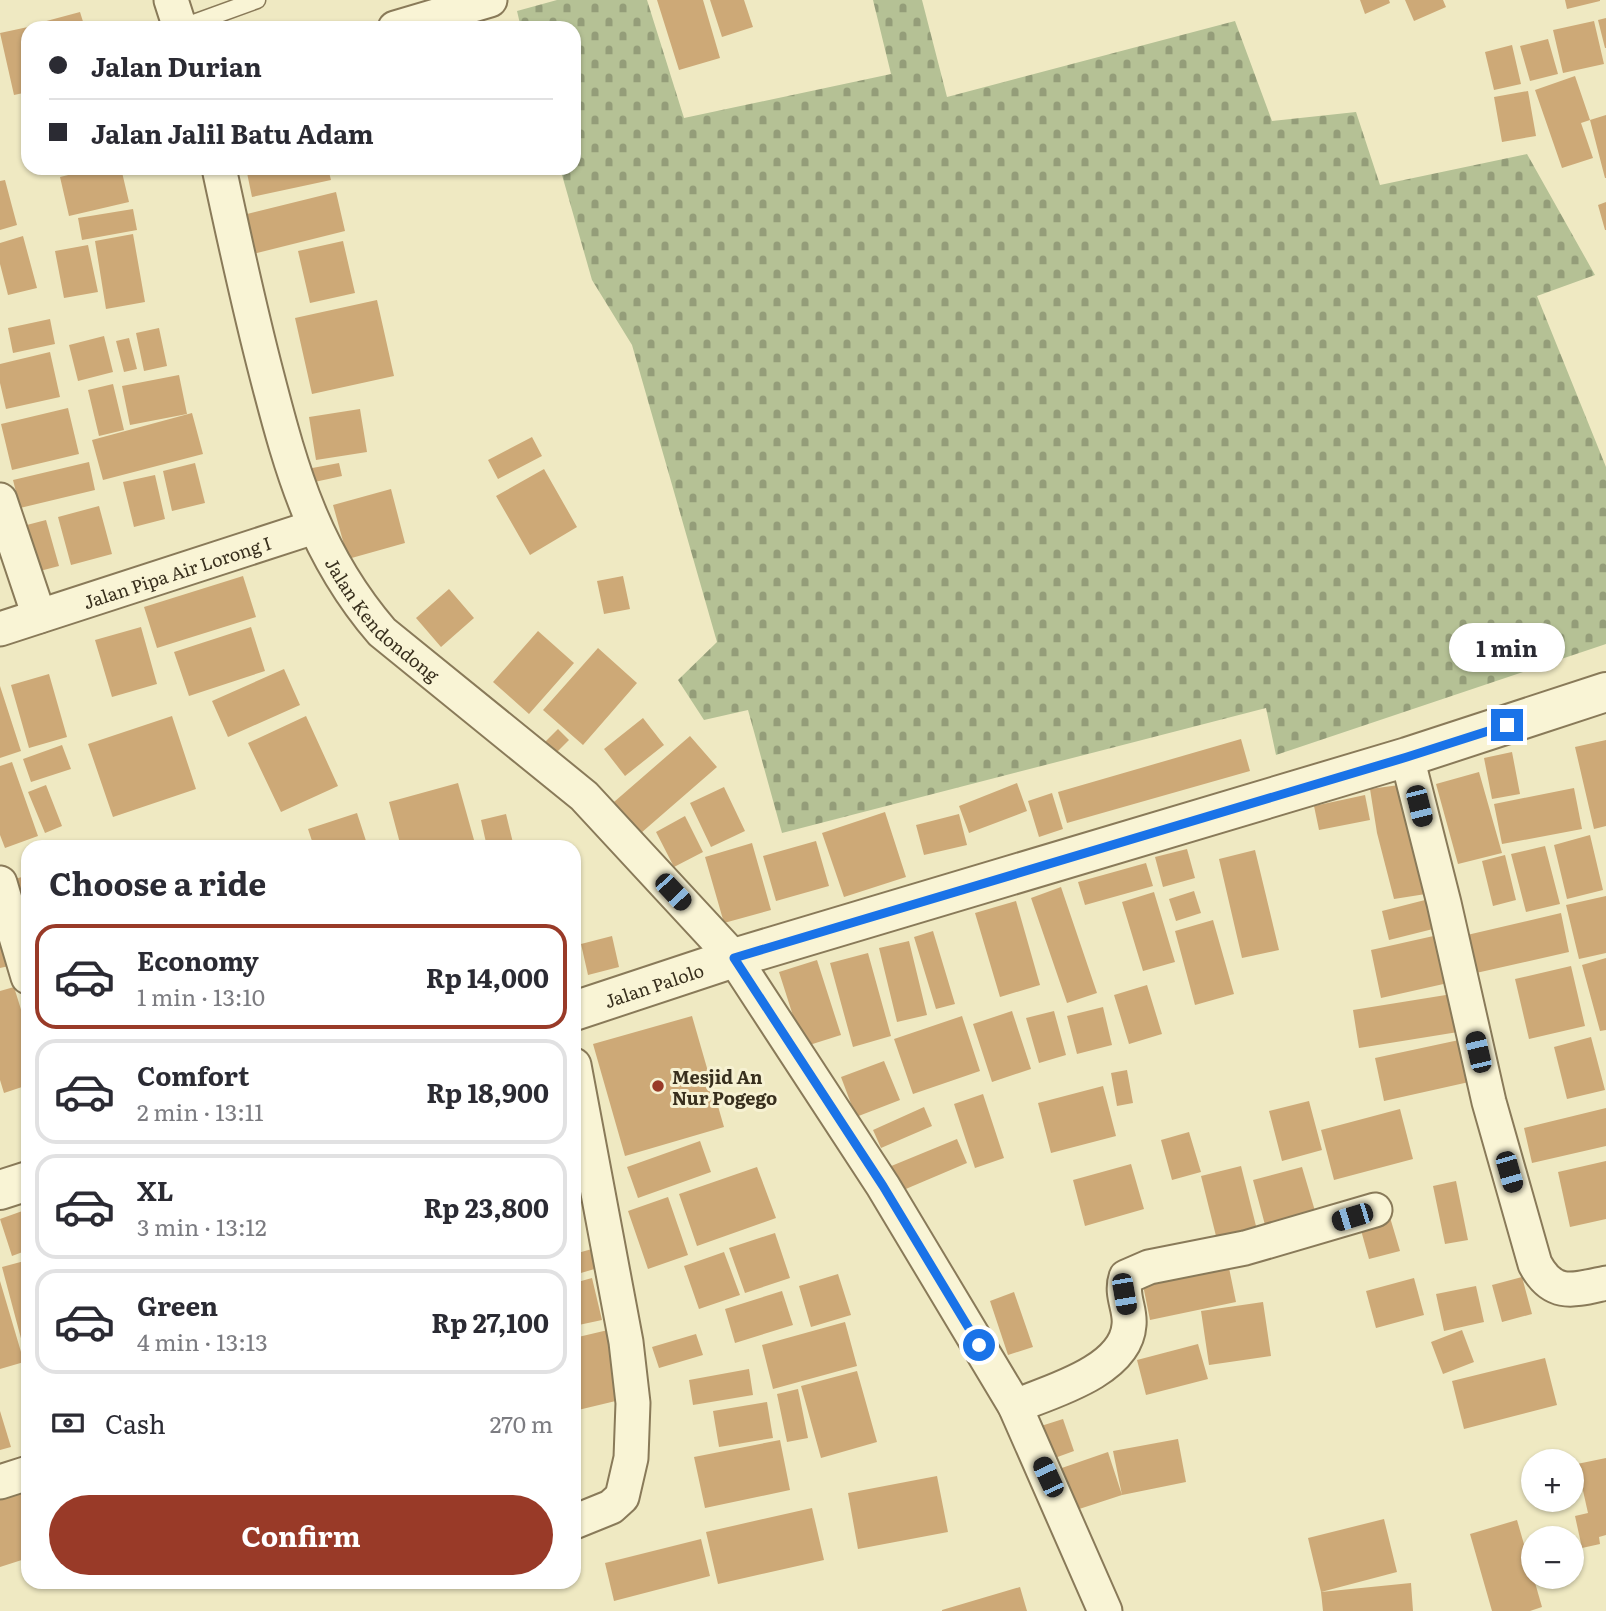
<!DOCTYPE html>
<html lang="en">
<head>
<meta charset="utf-8">
<style>
  :root { --surface:#fff; --page:#f2f2f3; --text:#2b2b33; --muted:#7c7c81; --line:#e1e1e2; --accent:#993a28 }
  body { margin:0; font-family:Literata,serif; background:var(--page); color:var(--text); height:100vh; display:flex; flex-direction:column; font-size:26px; white-space:nowrap }
  * { box-sizing:border-box; margin:0 }
  p { font-size:23px; color:var(--muted) }
  .icon { flex:none; width:38px; height:38px; fill:none; stroke:currentColor; stroke-width:2; stroke-linecap:round; stroke-linejoin:round }
  .map { position:relative; flex:1; overflow:hidden }
  .side { position:absolute; left:21px; top:840px; width:560px; height:749px; display:flex; flex-direction:column; background:var(--surface); border-radius:21px; box-shadow:0 2px 5px #0004 }
  .side>* { flex:none }
  .top-card { position:absolute; left:21px; top:21px; width:560px; height:154px; border-radius:21px; box-shadow:0 2px 5px #0004; display:grid; align-content:center; height:154px; padding:0 28px; background:var(--surface) }
  .buttons { position:absolute; left:1521px; top:1449px; display:grid; gap:14px }
  .buttons a { display:grid; place-items:center; width:63px; height:63px; border-radius:50%; background:var(--surface); box-shadow:0 2px 5px #0004; font-size:35px }
  .end { position:absolute; width:32px; height:32px; margin:-16px; border:9px solid #1a73e8; background:#fff; box-shadow:0 0 0 4px #fff }
  .from { border-radius:50% }
  .bubble { position:absolute; height:49px; border-radius:24px; background:var(--surface); box-shadow:0 2px 5px #0004; font-size:23px; font-weight:700; line-height:49px; text-align:center }
  .car { position:absolute; width:21px; height:42px; margin:-21px -10px; border-radius:9px; box-shadow:0 0 5px 2px #0007; background:linear-gradient(#222 24%,#8ab4d8 0 40%,#222 0 76%,#8ab4d8 0 86%,#222 0) }
  .top-card b { display:flex; align-items:center; gap:24px; height:66px; font-size:26px }
  .top-card b+b { border-top:2px solid var(--line) }
  .top-card i { width:18px; height:18px; background:var(--text) }
  ul { padding:0; list-style:none }
  li { display:flex; align-items:center; gap:21px; height:105px; margin:0 14px 10px; padding:0 14px; border:4px solid var(--line); border-radius:21px }
  li div { flex:1 }
  li b { display:block; font-size:26px }
  li em { font-style:normal; font-weight:700 }
  li.selected { border-color:var(--accent) }
  li>.icon { width:63px; height:63px; stroke-width:1.5 }
  h2 { padding:0 28px; font-size:32px; line-height:84px }
  .pay { display:flex; align-items:center; gap:18px; height:77px; padding:0 28px; font-size:26px }
  .pay p { margin-inline-start:auto }
  .primary-button { display:flex; gap:14px; margin-top:auto; padding:14px 28px }
  .primary-button a { flex:1; height:80px; border-radius:42px; background:var(--accent); color:#fff; font-size:28px; font-weight:700; line-height:80px; text-align:center }
  .map>svg:first-child { display:block }
</style>
</head>
<body>
<div class="map">
<svg width="1606" height="1611" viewBox="0 0 1606 1611">
  <defs>
    <pattern id="cemetery-stones" width="16" height="16" patternUnits="userSpaceOnUse" patternTransform="scale(1.75)"><rect width="16" height="16" fill="#b5c195"/><path d="M2 7V4a2 2 0 0 1 4 0v3zM10 15v-3a2 2 0 0 1 4 0v3z" fill="#949d79"/></pattern>
  </defs>
  <rect width="100%" height="100%" fill="#efe9c2"/>
  <path fill="url(#cemetery-stones)" d="M 557,0 L 647,0 L 684,118 L 891,74 L 873,0 L 922,0 L 947,97 L 1235,21 L 1272,121 L 1356,112 L 1380,185 L 1527,154 L 1595,275 L 1537,296 L 1606,467 L 1606,644 L 1276,755 L 1266,708 L 782,833 L 748,710 L 704,720 L 678,680 L 717,642 L 632,345 L 592,280 L 560,168 L 574,168 L 574,28 L 521,28 L 517,11 Z"/>
  <path fill="#cda977" d="M 657,0 L 703,0 L 720,58 L 679,70 Z
    M 710,0 L 744,0 L 753,27 L 722,37 Z
    M 1360,0 L 1389,0 L 1390,3 L 1365,14 Z
    M 1405,0 L 1443,0 L 1446,7 L 1414,21 Z
    M 1565,0 L 1600,0 L 1600,1 L 1567,9 Z
    M 80,12 L 85,28 L 40,28 L 39,23 Z
    M 1606,18 L 1606,48 L 1605,48 L 1598,20 Z
    M 1594,21 L 1604,64 L 1563,73 L 1553,30 Z
    M 28,27 L 28,92 L 14,95 L 0,33 Z
    M 1548,39 L 1558,74 L 1530,81 L 1520,46 Z
    M 1512,45 L 1521,84 L 1494,90 L 1485,52 Z
    M 1575,76 L 1590,120 L 1581,123 L 1593,158 L 1562,168 L 1535,90 Z
    M 1528,91 L 1536,136 L 1502,142 L 1494,97 Z
    M 1606,115 L 1606,178 L 1605,178 L 1590,120 Z
    M 97,168 L 121,168 L 129,202 L 69,216 L 60,177 Z
    M 246,168 L 328,168 L 331,180 L 252,197 Z
    M 5,180 L 17,225 L 0,230 L 0,181 Z
    M 336,192 L 345,231 L 245,256 L 235,217 Z
    M 1606,202 L 1606,230 L 1605,230 L 1598,205 Z
    M 133,209 L 137,230 L 82,240 L 78,218 Z
    M 133,234 L 145,302 L 106,309 L 95,241 Z
    M 23,236 L 37,288 L 8,295 L 0,264 L 0,243 Z
    M 343,241 L 355,293 L 310,303 L 298,251 Z
    M 88,245 L 98,292 L 64,298 L 55,251 Z
    M 377,300 L 394,376 L 312,394 L 295,318 Z
    M 50,319 L 55,344 L 13,353 L 8,328 Z
    M 159,328 L 167,366 L 144,371 L 136,333 Z
    M 104,336 L 113,372 L 78,381 L 69,345 Z
    M 129,338 L 137,369 L 124,372 L 116,341 Z
    M 50,352 L 60,397 L 6,409 L 0,383 L 0,364 Z
    M 179,375 L 187,414 L 130,425 L 122,386 Z
    M 113,384 L 124,430 L 99,436 L 88,390 Z
    M 68,408 L 79,454 L 12,470 L 1,424 Z
    M 360,409 L 367,452 L 316,460 L 309,417 Z
    M 192,413 L 203,454 L 103,480 L 92,440 Z
    M 532,437 L 542,456 L 498,479 L 488,460 Z
    M 89,462 L 95,490 L 20,508 L 13,480 Z
    M 195,463 L 205,503 L 172,511 L 163,471 Z
    M 339,463 L 342,476 L 310,483 L 307,469 Z
    M 544,469 L 577,527 L 530,555 L 496,496 Z
    M 155,475 L 165,519 L 134,527 L 123,482 Z
    M 391,489 L 405,543 L 348,559 L 333,505 Z
    M 99,506 L 112,554 L 71,565 L 58,517 Z
    M 46,520 L 59,566 L 36,572 L 23,526 Z
    M 243,576 L 256,617 L 157,648 L 144,607 Z
    M 623,576 L 630,609 L 604,614 L 597,581 Z
    M 449,589 L 474,618 L 441,647 L 416,618 Z
    M 141,627 L 157,684 L 112,697 L 95,640 Z
    M 251,627 L 265,671 L 189,696 L 174,652 Z
    M 538,631 L 574,663 L 529,714 L 493,682 Z
    M 598,648 L 637,683 L 583,745 L 543,710 Z
    M 284,669 L 300,705 L 228,737 L 212,701 Z
    M 49,674 L 67,737 L 29,748 L 11,685 Z
    M 0,686 L 21,751 L 0,758 Z
    M 172,716 L 196,789 L 113,817 L 88,744 Z
    M 306,716 L 338,786 L 281,812 L 248,743 Z
    M 643,718 L 664,745 L 625,776 L 604,749 Z
    M 558,729 L 569,740 L 551,758 L 540,747 Z
    M 690,736 L 717,767 L 641,833 L 614,802 Z
    M 1241,739 L 1250,771 L 1067,823 L 1058,792 Z
    M 1606,740 L 1606,826 L 1594,829 L 1575,747 Z
    M 62,745 L 71,769 L 31,782 L 23,759 Z
    M 1512,752 L 1520,794 L 1492,799 L 1484,758 Z
    M 12,762 L 38,836 L 5,848 L 0,835 L 0,766 Z
    M 1479,772 L 1502,853 L 1458,864 L 1436,784 Z
    M 458,783 L 476,847 L 401,847 L 389,802 Z
    M 1017,783 L 1027,811 L 969,833 L 959,806 Z
    M 46,785 L 62,826 L 45,833 L 28,792 Z
    M 1399,785 L 1432,893 L 1394,899 L 1377,833 L 1370,789 Z
    M 724,787 L 745,831 L 711,847 L 690,803 Z
    M 1574,788 L 1582,829 L 1502,844 L 1494,804 Z
    M 1052,793 L 1063,829 L 1039,837 L 1028,801 Z
    M 1365,795 L 1370,820 L 1319,830 L 1314,806 Z
    M 885,812 L 906,877 L 844,897 L 822,833 Z
    M 357,813 L 368,847 L 314,847 L 308,829 Z
    M 506,814 L 514,847 L 487,847 L 481,820 Z
    M 959,814 L 967,845 L 924,855 L 916,825 Z
    M 685,816 L 703,852 L 674,867 L 656,832 Z
    M 1590,835 L 1603,890 L 1567,899 L 1554,845 Z
    M 816,841 L 829,886 L 776,901 L 763,856 Z
    M 752,843 L 771,910 L 724,923 L 705,857 Z
    M 1545,846 L 1560,904 L 1526,912 L 1511,854 Z
    M 1187,849 L 1195,878 L 1163,887 L 1155,857 Z
    M 1255,850 L 1279,950 L 1242,958 L 1219,859 Z
    M 1505,855 L 1516,900 L 1493,906 L 1482,861 Z
    M 1146,863 L 1153,886 L 1085,905 L 1078,882 Z
    M 28,875 L 28,924 L 12,880 Z
    M 1061,887 L 1097,993 L 1067,1003 L 1031,898 Z
    M 1194,891 L 1201,913 L 1176,921 L 1169,899 Z
    M 1154,892 L 1175,962 L 1143,971 L 1122,902 Z
    M 1606,896 L 1606,953 L 1579,959 L 1566,905 Z
    M 1425,900 L 1433,929 L 1389,940 L 1382,911 Z
    M 1016,901 L 1040,985 L 1000,997 L 975,913 Z
    M 1561,913 L 1569,952 L 1476,973 L 1467,935 Z
    M 1213,920 L 1234,994 L 1195,1005 L 1175,931 Z
    M 933,931 L 955,1004 L 936,1009 L 914,937 Z
    M 1438,935 L 1448,983 L 1381,998 L 1371,950 Z
    M 612,936 L 619,967 L 588,975 L 581,944 Z
    M 0,938 L 9,966 L 0,968 Z
    M 909,941 L 927,1015 L 897,1022 L 879,948 Z
    M 868,953 L 891,1036 L 853,1047 L 830,963 Z
    M 574,957 L 581,978 L 574,980 Z
    M 1606,958 L 1606,1030 L 1600,1031 L 1582,965 Z
    M 817,960 L 841,1035 L 803,1047 L 779,972 Z
    M 1571,966 L 1585,1026 L 1529,1039 L 1515,979 Z
    M 1147,985 L 1162,1034 L 1129,1044 L 1114,995 Z
    M 14,987 L 28,1032 L 28,1085 L 4,1093 L 0,1080 L 0,991 Z
    M 1452,994 L 1458,1032 L 1359,1048 L 1353,1010 Z
    M 1103,1007 L 1112,1045 L 1077,1054 L 1067,1016 Z
    M 1012,1011 L 1031,1069 L 992,1082 L 973,1024 Z
    M 1054,1011 L 1066,1055 L 1039,1063 L 1026,1018 Z
    M 692,1016 L 724,1127 L 625,1156 L 593,1044 Z
    M 962,1016 L 980,1071 L 913,1094 L 894,1039 Z
    M 1591,1037 L 1605,1090 L 1567,1099 L 1554,1047 Z
    M 1459,1040 L 1469,1082 L 1384,1101 L 1375,1058 Z
    M 884,1061 L 900,1100 L 856,1117 L 841,1077 Z
    M 1127,1070 L 1133,1103 L 1117,1106 L 1111,1073 Z
    M 1103,1086 L 1116,1136 L 1051,1153 L 1038,1103 Z
    M 983,1094 L 1004,1158 L 975,1168 L 954,1104 Z
    M 1309,1101 L 1322,1150 L 1282,1161 L 1269,1111 Z
    M 924,1107 L 932,1126 L 881,1148 L 873,1130 Z
    M 1606,1108 L 1606,1146 L 1532,1163 L 1524,1128 Z
    M 1400,1109 L 1413,1159 L 1334,1180 L 1321,1130 Z
    M 1189,1132 L 1201,1172 L 1172,1180 L 1161,1140 Z
    M 957,1139 L 967,1163 L 894,1194 L 884,1169 Z
    M 700,1141 L 711,1172 L 638,1198 L 627,1167 Z
    M 574,1155 L 598,1196 L 574,1202 Z
    M 1606,1161 L 1606,1219 L 1570,1227 L 1558,1172 Z
    M 1131,1164 L 1144,1209 L 1085,1226 L 1073,1180 Z
    M 1241,1166 L 1259,1238 L 1219,1248 L 1201,1176 Z
    M 757,1167 L 776,1218 L 697,1246 L 679,1194 Z
    M 1302,1167 L 1315,1211 L 1265,1225 L 1253,1180 Z
    M 1456,1181 L 1468,1240 L 1445,1244 L 1433,1186 Z
    M 668,1197 L 688,1255 L 648,1269 L 628,1211 Z
    M 28,1209 L 28,1250 L 12,1256 L 0,1219 Z
    M 1389,1214 L 1400,1251 L 1369,1259 L 1359,1223 Z
    M 775,1233 L 790,1278 L 745,1293 L 729,1248 Z
    M 592,1249 L 598,1268 L 574,1275 L 574,1254 Z
    M 724,1252 L 740,1295 L 699,1309 L 684,1266 Z
    M 28,1260 L 28,1361 L 27,1361 L 2,1267 Z
    M 1228,1263 L 1236,1302 L 1150,1320 L 1142,1280 Z
    M 838,1274 L 851,1315 L 811,1327 L 799,1286 Z
    M 1522,1277 L 1532,1314 L 1502,1322 L 1492,1285 Z
    M 592,1278 L 602,1320 L 574,1326 L 574,1283 Z
    M 1414,1278 L 1424,1315 L 1376,1328 L 1366,1291 Z
    M 0,1281 L 24,1362 L 0,1369 Z
    M 1476,1286 L 1484,1322 L 1444,1331 L 1436,1294 Z
    M 782,1291 L 793,1325 L 735,1343 L 725,1309 Z
    M 1014,1292 L 1033,1347 L 1008,1355 L 990,1301 Z
    M 1263,1302 L 1271,1356 L 1209,1365 L 1201,1311 Z
    M 845,1322 L 857,1366 L 773,1389 L 762,1345 Z
    M 608,1330 L 624,1399 L 574,1411 L 574,1338 Z
    M 1462,1330 L 1474,1362 L 1443,1374 L 1431,1342 Z
    M 696,1334 L 703,1355 L 659,1368 L 652,1347 Z
    M 1198,1344 L 1208,1379 L 1146,1395 L 1137,1360 Z
    M 1545,1358 L 1557,1405 L 1464,1429 L 1452,1381 Z
    M 749,1369 L 753,1395 L 693,1405 L 689,1380 Z
    M 857,1371 L 877,1442 L 821,1458 L 801,1386 Z
    M 798,1389 L 808,1438 L 787,1442 L 777,1394 Z
    M 767,1402 L 773,1438 L 719,1447 L 713,1411 Z
    M 0,1411 L 11,1447 L 0,1450 Z
    M 1063,1419 L 1074,1451 L 1052,1459 L 1041,1426 Z
    M 1178,1439 L 1186,1482 L 1122,1495 L 1113,1451 Z
    M 780,1440 L 790,1490 L 705,1508 L 694,1457 Z
    M 1108,1452 L 1122,1495 L 1070,1512 L 1056,1470 Z
    M 1606,1458 L 1606,1535 L 1599,1537 L 1600,1544 L 1582,1548 L 1575,1516 L 1588,1513 L 1577,1464 Z
    M 937,1476 L 948,1532 L 858,1549 L 848,1493 Z
    M 28,1486 L 28,1558 L 0,1567 L 0,1494 Z
    M 812,1508 L 824,1560 L 718,1584 L 706,1532 Z
    M 1384,1519 L 1397,1572 L 1321,1592 L 1411,1583 L 1413,1611 L 1323,1611 L 1321,1592 L 1308,1538 Z
    M 1517,1520 L 1542,1607 L 1530,1611 L 1492,1611 L 1470,1534 Z
    M 701,1539 L 710,1576 L 614,1601 L 605,1563 Z
    M 1020,1587 L 1027,1611 L 942,1611 L 942,1610 Z"/>
  <g fill="none" stroke-linecap="round" stroke-linejoin="round">
    <g stroke="#897a59" stroke-width="19">
      <path id="service" d="M 180,28 L 257,0"/>
    </g>
    <g stroke="#897a59" stroke-width="37">
      <g id="minor">
        <path d="M 171,0 L 180,28"/>
        <path d="M 395,28 L 490,0"/>
        <path id="s1" d="M 219,168 C 234,238 249,307 267,376 C 292,473 315,554 382,632 L 584,796 L 734,958 L 883,1186 L 1015,1406 L 1105,1611"/>
        <path d="M 0,500 L 39,616"/>
        <path id="s2" d="M 0,629 L 314,527"/>
        <path d="M 1407,757 L 1444,903 L 1489,1102 L 1535,1264 C 1553,1298 1574,1290 1606,1283"/>
        <path d="M 0,883 L 28,977"/>
        <path d="M 574,1065 L 626,1342 L 633,1403 L 631,1458 L 622,1497 L 611,1507 L 574,1522"/>
        <path d="M 1015,1406 C 1050,1392 1126,1371 1129,1325 C 1131,1309 1120,1295 1126,1277 L 1149,1267 L 1245,1248 L 1375,1210"/>
        <path d="M 0,1482 L 28,1473"/>
      </g>
    </g>
    <g stroke="#897a59" stroke-width="42">
      <g id="tertiary">
        <path id="s3" d="M 574,1011 L 734,958 L 1407,757 L 1606,692"/>
        <path d="M 0,1190 L 28,1181"/>
      </g>
    </g>
    <use href="#service" stroke="#f9f4d5" stroke-width="16"/>
    <use href="#minor" stroke="#f9f4d5" stroke-width="33"/>
    <use href="#tertiary" stroke="#f9f4d5" stroke-width="38"/>
  </g>
  <g fill="none" stroke-linecap="round" stroke-linejoin="round">
    <path stroke="#1a73e8" stroke-width="9" d="M 979,1345 L 883,1186 L 734,958 L 1407,757 L 1507,725"/>
  </g>
  <circle fill="#993a28" stroke="#f6f1d2" stroke-width="2.5" cx="658" cy="1086" r="7"/>
  <g text-anchor="middle" dominant-baseline="central" stroke-width="6" stroke-linejoin="round" paint-order="stroke">
    <g font-size="18" fill="#382f1d" stroke="#f6f1d2">
      <text stroke="none"><textPath href="#s2" startOffset="186">Jalan Pipa Air Lorong I</textPath></text>
      <text stroke="none"><textPath href="#s1" startOffset="488">Jalan Kendondong</textPath></text>
      <text stroke="none"><textPath href="#s3" startOffset="84">Jalan Palolo</textPath></text>
    </g>
    <g font-size="18" font-weight="bold" fill="#382f1d" stroke="#f6f1d2" text-anchor="start">
      <text x="672" y="1076">Mesjid An<tspan x="672" dy="21">Nur Pogego</tspan></text>
    </g>
  </g>
</svg>
<div class="buttons">
<a>+</a>
<a>−</a>
</div>
<i class="end from" style="left:979px;top:1345px"></i>
<i class="end" style="left:1507px;top:725px"></i>
<div class="bubble" style="left:1449px;top:623px;width:116px">1 min</div>
<i class="car" style="left:1419px;top:806px;rotate:166deg"></i>
<i class="car" style="left:673px;top:892px;rotate:137deg"></i>
<i class="car" style="left:1478px;top:1052px;rotate:347deg"></i>
<i class="car" style="left:1509px;top:1172px;rotate:164deg"></i>
<i class="car" style="left:1352px;top:1217px;rotate:253deg"></i>
<i class="car" style="left:1124px;top:1294px;rotate:170deg"></i>
<i class="car" style="left:1048px;top:1477px;rotate:335deg"></i>
<div class="top-card">
<b><i class="from"></i>Jalan Durian</b>
<b><i></i>Jalan Jalil Batu Adam</b>
</div>
<section class="side">
<h2>Choose a ride</h2>
<ul>
<li class="selected"><svg class="icon" aria-label="car" viewBox="0 0 24 24"><path d="M5 17H2v-5l4-1 3-4h7l3 4 3 1v5h-3M9 17h6M6 11h13"/><circle cx="7" cy="17" r="2"/><circle cx="17" cy="17" r="2"/></svg><div><b>Economy</b><p>1 min · 13:10</p></div><em>Rp 14,000</em></li>
<li><svg class="icon" aria-label="car" viewBox="0 0 24 24"><path d="M5 17H2v-5l4-1 3-4h7l3 4 3 1v5h-3M9 17h6M6 11h13"/><circle cx="7" cy="17" r="2"/><circle cx="17" cy="17" r="2"/></svg><div><b>Comfort</b><p>2 min · 13:11</p></div><em>Rp 18,900</em></li>
<li><svg class="icon" aria-label="car" viewBox="0 0 24 24"><path d="M5 17H2v-5l4-1 3-4h7l3 4 3 1v5h-3M9 17h6M6 11h13"/><circle cx="7" cy="17" r="2"/><circle cx="17" cy="17" r="2"/></svg><div><b>XL</b><p>3 min · 13:12</p></div><em>Rp 23,800</em></li>
<li><svg class="icon" aria-label="car" viewBox="0 0 24 24"><path d="M5 17H2v-5l4-1 3-4h7l3 4 3 1v5h-3M9 17h6M6 11h13"/><circle cx="7" cy="17" r="2"/><circle cx="17" cy="17" r="2"/></svg><div><b>Green</b><p>4 min · 13:13</p></div><em>Rp 27,100</em></li>
</ul>
<div class="pay"><svg class="icon" aria-label="cash" viewBox="0 0 24 24"><path d="M3 7h18v10H3z"/><circle cx="12" cy="12" r="2"/></svg>Cash<p>270 m</p></div>
<div class="primary-button"><a>Confirm</a></div>
</section>
</div>
</body>
</html>
